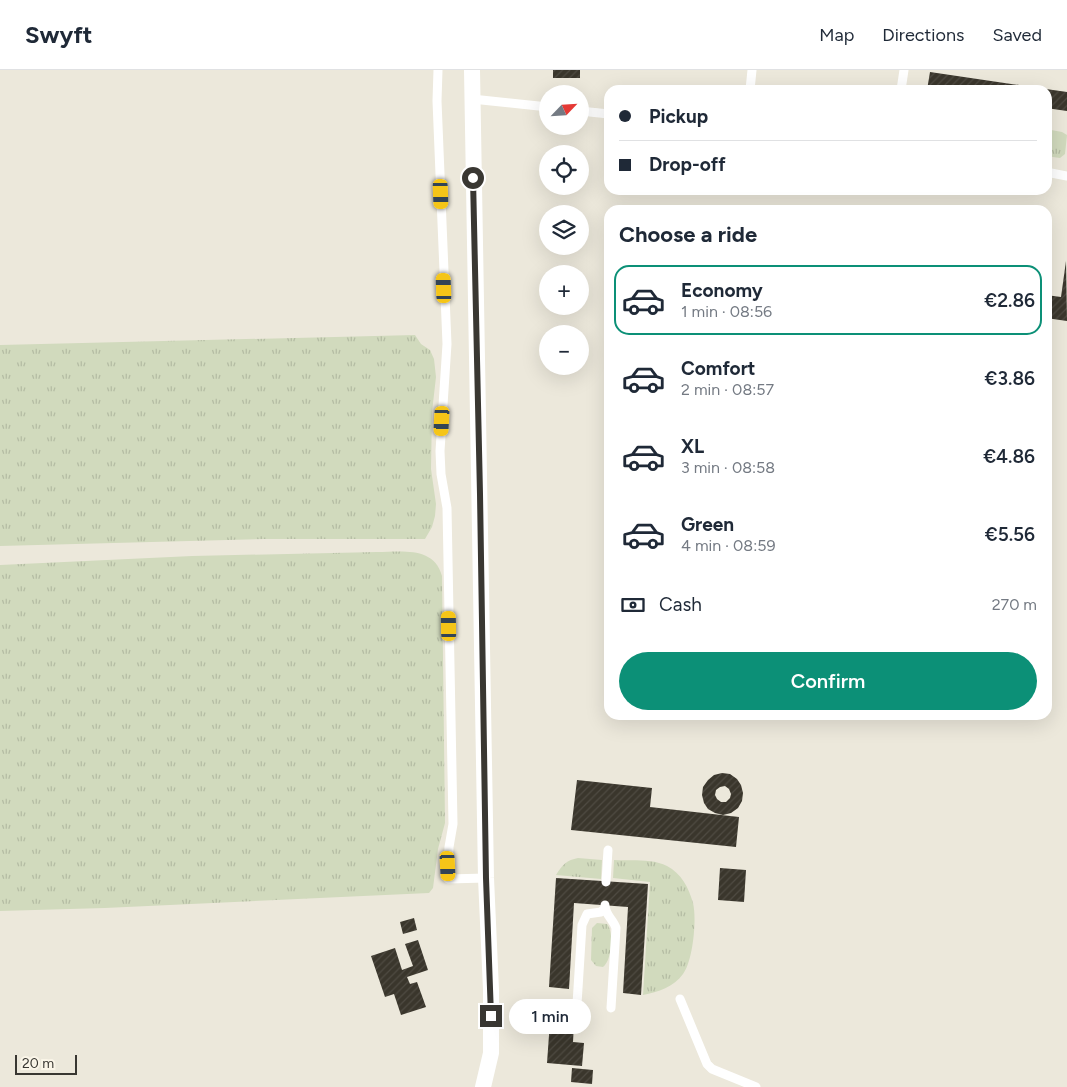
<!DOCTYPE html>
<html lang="en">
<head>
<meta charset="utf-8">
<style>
  :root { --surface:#fff; --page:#f6f6f7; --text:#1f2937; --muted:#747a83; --line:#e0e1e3; --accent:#0c9077 }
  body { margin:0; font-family:Figtree,sans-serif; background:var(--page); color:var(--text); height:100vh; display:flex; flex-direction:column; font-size:19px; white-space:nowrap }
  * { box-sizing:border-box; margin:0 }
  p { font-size:16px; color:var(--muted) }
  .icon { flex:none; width:28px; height:28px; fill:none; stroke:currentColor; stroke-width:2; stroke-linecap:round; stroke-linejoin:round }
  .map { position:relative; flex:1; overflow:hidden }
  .panel { position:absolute; left:604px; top:135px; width:448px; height:515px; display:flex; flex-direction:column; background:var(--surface); border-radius:15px; box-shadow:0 5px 20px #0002 }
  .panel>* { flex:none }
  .hud { position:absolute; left:604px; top:15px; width:448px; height:110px; border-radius:15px; box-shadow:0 5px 20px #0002; display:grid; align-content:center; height:110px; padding:0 15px; background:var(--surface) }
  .needle { width:32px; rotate:65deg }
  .buttons { position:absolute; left:539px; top:15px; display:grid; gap:10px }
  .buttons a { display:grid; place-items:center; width:50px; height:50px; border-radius:50%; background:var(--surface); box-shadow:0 5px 20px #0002; font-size:25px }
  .scale { position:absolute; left:15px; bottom:12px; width:62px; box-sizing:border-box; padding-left:5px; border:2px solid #393732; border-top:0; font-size:14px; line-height:18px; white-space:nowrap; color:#393732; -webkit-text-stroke:4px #faf5e8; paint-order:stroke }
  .end { position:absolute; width:22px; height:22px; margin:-11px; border:6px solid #393732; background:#fff; box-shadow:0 0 0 2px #fff }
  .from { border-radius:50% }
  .bubble { position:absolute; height:35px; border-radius:18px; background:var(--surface); box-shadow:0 5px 20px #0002; font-size:16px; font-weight:600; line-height:35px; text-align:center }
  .car { position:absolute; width:15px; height:30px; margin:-15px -8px; border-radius:6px; box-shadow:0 0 4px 1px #0007; background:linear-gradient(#f5c518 24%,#345 0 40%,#f5c518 0 76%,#345 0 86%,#f5c518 0) }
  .hud b { display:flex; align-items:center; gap:18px; height:48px; font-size:19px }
  .hud b+b { border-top:1px solid var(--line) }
  .hud i { width:12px; height:12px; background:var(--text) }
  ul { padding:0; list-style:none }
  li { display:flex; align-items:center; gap:15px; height:70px; margin:0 10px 8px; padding:0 5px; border:2px solid transparent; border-radius:15px }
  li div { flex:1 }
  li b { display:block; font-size:19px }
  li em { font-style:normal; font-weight:600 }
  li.current { border-color:var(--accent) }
  li>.icon { width:45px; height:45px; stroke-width:1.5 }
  h2 { padding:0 15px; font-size:22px; line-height:60px }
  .pay { display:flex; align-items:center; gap:12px; height:55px; padding:0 15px; font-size:19px }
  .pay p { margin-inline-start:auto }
  .primary-button { display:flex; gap:10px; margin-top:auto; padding:10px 15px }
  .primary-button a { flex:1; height:58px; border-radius:30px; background:var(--accent); color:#fff; font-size:20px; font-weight:600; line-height:58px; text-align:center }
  header { display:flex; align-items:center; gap:30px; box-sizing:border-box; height:70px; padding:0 25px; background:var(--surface); border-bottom:1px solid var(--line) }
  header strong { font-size:24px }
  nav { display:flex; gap:28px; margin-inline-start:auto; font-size:18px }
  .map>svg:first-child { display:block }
</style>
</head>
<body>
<header>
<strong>Swyft</strong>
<nav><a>Map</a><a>Directions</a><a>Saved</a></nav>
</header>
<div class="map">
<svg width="1067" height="1017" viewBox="0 0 1067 1017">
  <defs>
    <pattern id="grass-tufts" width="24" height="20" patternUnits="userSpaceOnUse" patternTransform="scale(1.25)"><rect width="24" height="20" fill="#d1dabd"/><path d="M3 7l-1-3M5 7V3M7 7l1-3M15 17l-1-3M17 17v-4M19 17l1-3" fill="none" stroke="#b4bca3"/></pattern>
    <pattern id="building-hatch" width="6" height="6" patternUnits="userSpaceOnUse" patternTransform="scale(1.25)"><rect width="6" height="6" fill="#3a362c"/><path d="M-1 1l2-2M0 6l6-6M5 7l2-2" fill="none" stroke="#4f4b42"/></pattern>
  </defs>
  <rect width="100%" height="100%" fill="#ece8db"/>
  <path fill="url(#grass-tufts)" d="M 1046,59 L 1062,62 L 1067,65 L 1065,84 L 1060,88 L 1046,86 Z
    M 415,265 L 421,274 L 430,280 L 434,289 L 436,307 L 432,342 L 431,399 L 436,434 L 435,446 L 432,457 L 425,469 L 264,469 L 0,476 L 0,275 Z
    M 377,482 C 402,482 434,476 442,506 L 445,753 L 438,779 L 433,818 L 429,823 L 105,838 L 0,841 L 0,495 L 192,486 Z
    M 578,788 L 602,790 L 601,809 L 556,805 C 562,795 567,790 578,788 Z
    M 614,790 C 630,791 652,788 667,796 C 681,803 689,818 693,833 C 697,849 693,891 683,904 C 674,917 658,922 643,925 L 650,812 L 613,808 Z
    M 597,853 L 607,854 C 614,861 612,891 603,897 L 596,896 L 591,890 L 592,858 Z"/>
  <path fill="url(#building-hatch)" fill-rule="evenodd" d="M 553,0 L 580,0 L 580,8 L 553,8 Z
    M 930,2 L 1046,19 L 1045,20 L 927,20 Z
    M 1046,19 L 1067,22 L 1067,41 L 1046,38 Z
    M 1066,191 L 1067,251 L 1046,248 L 1046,225 L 1061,227 Z
    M 722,703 L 730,704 L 737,709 L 741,715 L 743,723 L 742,731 L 738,738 L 731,743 L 723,745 L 715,743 L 708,739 L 704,733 L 702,725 L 703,717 L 708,710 L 714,705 ZM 725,716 L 729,719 L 731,724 L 730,728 L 726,732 L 721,732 L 717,729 L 715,725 L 716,720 L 720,717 Z
    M 577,710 L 652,718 L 650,737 L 739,747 L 736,777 L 571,760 Z
    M 720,798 L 746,800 L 744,832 L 718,830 Z
    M 556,808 L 648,814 L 641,925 L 623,923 L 628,837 L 574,833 L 569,919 L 549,917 Z
    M 414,848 L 417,860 L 403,864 L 400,852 Z
    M 418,870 L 428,900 L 407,907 L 410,914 L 417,912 L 426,937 L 401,945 L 394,924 L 385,927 L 371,886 L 395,878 L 402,900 L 413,896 L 405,874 Z
    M 550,951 L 574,953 L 573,972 L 584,973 L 582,996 L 547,993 Z
    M 572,998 L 593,1000 L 592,1014 L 571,1012 Z"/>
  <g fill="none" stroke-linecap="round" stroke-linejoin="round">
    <path stroke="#fff" stroke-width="9" d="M 438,0 L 437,31 L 447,274 L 440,381 L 441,404 L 447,438 L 453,754 L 449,777 L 448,809 L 486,808
      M 750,20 L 752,0
      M 901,20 L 904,0
      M 472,29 L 548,37
      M 580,41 L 609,44
      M 1046,102 L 1067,106
      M 606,812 L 608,780
      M 605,835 C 605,845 613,849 616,858 L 611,938
      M 680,929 L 707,994 L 712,999 L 756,1017
      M 577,934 L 582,855 L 587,844 L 601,842 L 605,838"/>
    <path stroke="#fff" stroke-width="16" d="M 472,0 L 486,808 L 491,920 L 491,983 L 483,1017"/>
  </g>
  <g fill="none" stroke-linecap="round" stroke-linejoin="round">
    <path stroke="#393732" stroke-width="6" d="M 473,108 L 480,424 L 486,808 L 491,946"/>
  </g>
</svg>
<div class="buttons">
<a><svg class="needle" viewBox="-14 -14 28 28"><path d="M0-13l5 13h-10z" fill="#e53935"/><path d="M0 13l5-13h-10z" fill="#747a83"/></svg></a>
<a><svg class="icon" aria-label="locate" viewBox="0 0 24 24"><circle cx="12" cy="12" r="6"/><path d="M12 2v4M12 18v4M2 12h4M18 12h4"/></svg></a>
<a><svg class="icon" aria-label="layers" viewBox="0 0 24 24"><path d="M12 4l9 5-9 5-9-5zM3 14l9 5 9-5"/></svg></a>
<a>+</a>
<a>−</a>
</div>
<div class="scale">20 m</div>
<i class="end from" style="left:473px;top:108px"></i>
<i class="end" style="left:491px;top:946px"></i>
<div class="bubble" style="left:509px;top:929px;width:82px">1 min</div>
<i class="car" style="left:441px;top:124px;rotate:178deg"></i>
<i class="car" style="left:444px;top:218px;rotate:358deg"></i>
<i class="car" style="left:442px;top:351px;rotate:183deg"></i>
<i class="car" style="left:449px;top:556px;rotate:359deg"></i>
<i class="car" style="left:448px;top:796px;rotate:177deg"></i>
<div class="hud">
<b><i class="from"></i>Pickup</b>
<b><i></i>Drop-off</b>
</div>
<section class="panel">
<h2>Choose a ride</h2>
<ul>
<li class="current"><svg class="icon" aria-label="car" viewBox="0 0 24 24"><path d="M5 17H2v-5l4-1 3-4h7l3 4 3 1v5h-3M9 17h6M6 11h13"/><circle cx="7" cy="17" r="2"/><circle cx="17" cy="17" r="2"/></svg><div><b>Economy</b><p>1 min · 08:56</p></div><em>€2.86</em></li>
<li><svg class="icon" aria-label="car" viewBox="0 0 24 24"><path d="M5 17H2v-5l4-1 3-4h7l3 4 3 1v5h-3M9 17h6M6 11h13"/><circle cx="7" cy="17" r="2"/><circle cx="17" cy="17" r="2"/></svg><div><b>Comfort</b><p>2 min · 08:57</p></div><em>€3.86</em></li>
<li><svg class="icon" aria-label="car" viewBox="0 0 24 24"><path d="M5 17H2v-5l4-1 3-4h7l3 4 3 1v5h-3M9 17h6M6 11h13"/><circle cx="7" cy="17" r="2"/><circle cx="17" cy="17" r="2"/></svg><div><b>XL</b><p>3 min · 08:58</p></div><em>€4.86</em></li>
<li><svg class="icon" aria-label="car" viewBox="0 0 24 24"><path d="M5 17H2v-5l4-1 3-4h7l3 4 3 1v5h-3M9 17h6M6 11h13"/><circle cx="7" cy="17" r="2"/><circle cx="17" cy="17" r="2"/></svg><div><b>Green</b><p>4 min · 08:59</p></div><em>€5.56</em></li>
</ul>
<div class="pay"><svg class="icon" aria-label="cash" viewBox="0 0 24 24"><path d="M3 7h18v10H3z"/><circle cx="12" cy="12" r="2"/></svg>Cash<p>270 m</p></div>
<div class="primary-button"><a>Confirm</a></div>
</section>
</div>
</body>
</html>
